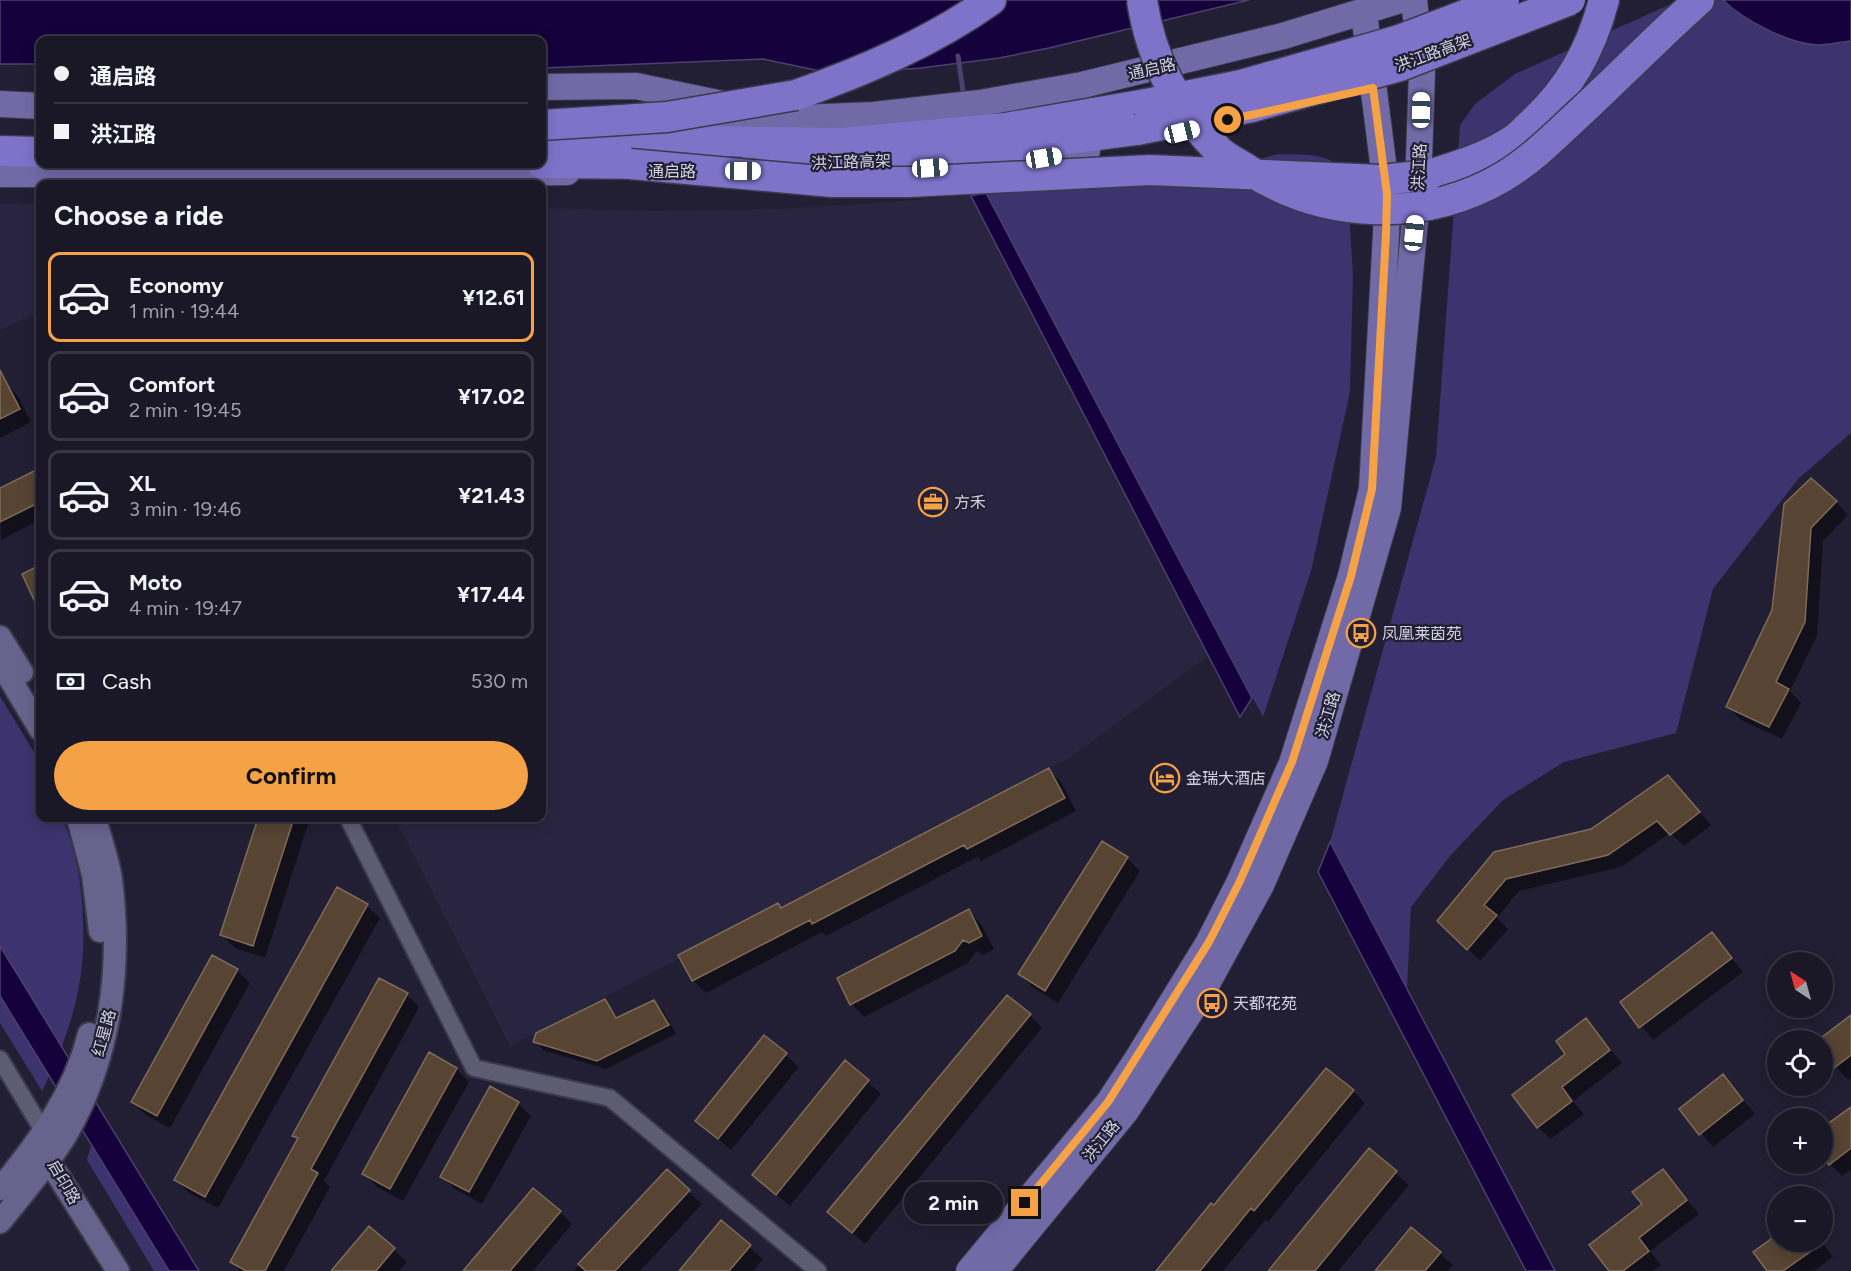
<!DOCTYPE html>
<html lang="en">
<head>
<meta charset="utf-8">
<style>
  :root { --surface:#1a1727; --page:#23202f; --text:#f1f3f6; --muted:#9f9fa7; --line:#383644; --accent:#f5a246 }
  body { margin:0; font-family:Figtree,"Noto Sans SC",sans-serif; background:var(--page); color:var(--text); height:100vh; display:flex; flex-direction:column; font-size:22px; white-space:nowrap }
  * { box-sizing:border-box; margin:0 }
  p { font-size:20px; color:var(--muted) }
  .icon { flex:none; width:33px; height:33px; fill:none; stroke:currentColor; stroke-width:2; stroke-linecap:round; stroke-linejoin:round }
  .map { position:relative; flex:1; overflow:hidden }
  .details { position:absolute; left:36px; top:180px; width:510px; height:642px; display:flex; flex-direction:column; background:var(--surface); border-radius:12px; box-shadow:0 3px 15px #0003,0 0 0 2px var(--line) }
  .details>* { flex:none }
  .hud { position:absolute; left:36px; top:36px; width:510px; height:132px; border-radius:12px; box-shadow:0 3px 15px #0003,0 0 0 2px var(--line); display:grid; align-content:center; height:132px; padding:0 18px; background:var(--surface) }
  .needle { width:39px; rotate:324deg }
  .buttons { position:absolute; left:1767px; top:952px; display:grid; gap:12px }
  .buttons a { display:grid; place-items:center; width:66px; height:66px; border-radius:50%; background:var(--surface); box-shadow:0 3px 15px #0003,0 0 0 2px var(--line); font-size:30px }
  .end { position:absolute; width:27px; height:27px; margin:-14px; border:8px solid #f5a246; background:#111; box-shadow:0 0 0 3px #111 }
  .from { border-radius:50% }
  .bubble { position:absolute; height:42px; border-radius:21px; background:var(--surface); box-shadow:0 3px 15px #0003,0 0 0 2px var(--line); font-size:20px; font-weight:700; line-height:42px; text-align:center }
  .car { position:absolute; width:18px; height:36px; margin:-18px -9px; border-radius:8px; box-shadow:0 0 4px 2px #0007; background:linear-gradient(#fff 24%,#345 0 40%,#fff 0 76%,#345 0 86%,#fff 0) }
  .hud b { display:flex; align-items:center; gap:21px; height:57px; font-size:22px }
  .hud b+b { border-top:2px solid var(--line) }
  .hud i { width:15px; height:15px; background:var(--text) }
  ul { padding:0; list-style:none }
  li { display:flex; align-items:center; gap:18px; height:90px; margin:0 12px 9px; padding:0 6px; border:3px solid var(--line); border-radius:12px }
  li div { flex:1 }
  li b { display:block; font-size:22px }
  li em { font-style:normal; font-weight:700 }
  li.selected { border-color:var(--accent) }
  li>.icon { width:54px; height:54px; stroke-width:1.5 }
  h2 { padding:0 18px; font-size:27px; line-height:72px }
  .pay { display:flex; align-items:center; gap:15px; height:66px; padding:0 18px; font-size:22px }
  .pay p { margin-inline-start:auto }
  .primary-button { display:flex; gap:12px; margin-top:auto; padding:12px 18px }
  .primary-button a { flex:1; height:69px; border-radius:36px; background:var(--accent); color:#111; font-size:24px; font-weight:700; line-height:69px; text-align:center }
  .map>svg:first-child { display:block }
</style>
</head>
<body>
<div class="map">
<svg width="1851" height="1271" viewBox="0 0 1851 1271">
  <rect width="100%" height="100%" fill="#221f34"/>
  <path fill="#292540" d="M 971,196 L 1208,656 L 1068,759 L 510,1046 L 395,818 L 542,818 L 542,208 L 653,211 L 783,209 Z
    M 0,203 L 40,204 L 40,312 L 0,330 Z"/>
  <path fill="#3d336e" d="M 1680,0 L 1723,0 L 1733,10 L 1817,45 L 1851,41 L 1851,433 L 1798,479 L 1713,589 L 1676,733 L 1564,762 L 1503,800 L 1450,856 L 1411,907 L 1407,990 L 1330,842 L 1436,457 L 1460,125 L 1475,104 L 1515,74 Z
    M 1279,154 C 1304,155 1333,152 1347,175 L 1353,276 L 1350,392 L 1311,571 L 1263,717 L 986,193 L 1220,168 Z
    M 0,696 L 40,762 L 40,818 L 63,818 C 69,836 76,856 79,876 C 91,958 79,1017 42,1091 L 0,1023 Z
    M 91,1145 L 169,1271 L 154,1271 L 87,1160 Z"/>
  <path fill="#15023c" stroke="#4e406d" stroke-width="1.5" d="M 0,0 L 1249,0 L 1049,48 L 999,58 L 921,68 L 857,73 L 815,70 L 763,59 L 542,68 L 542,40 L 40,40 L 40,64 L 0,64 Z
    M 1723,0 L 1851,0 L 1851,41 C 1840,42 1829,45 1818,45 C 1789,44 1743,20 1723,0 Z
    M 986,193 L 1252,698 L 1240,717 L 971,196 Z
    M 1330,842 L 1555,1271 L 1526,1271 L 1318,872 Z
    M 0,946 L 199,1271 L 169,1271 L 0,996 Z"/>
  <path fill="#0007" d="M 40,366 L 40,376 L 36,368 Z
    M 6,384 L 19,397 L 31,422 L 0,438 L 0,387 Z
    M 40,469 L 40,520 L 1,540 L 0,490 Z
    M 1836,502 L 1848,515 L 1823,541 L 1817,636 L 1790,691 L 1801,703 L 1782,739 L 1741,720 L 1728,707 L 1774,610 L 1785,505 Z
    M 40,567 L 40,604 L 24,575 Z
    M 1048,770 L 1061,782 L 1076,811 L 981,861 L 977,857 L 826,936 L 822,932 L 706,993 L 693,980 L 778,905 L 782,909 Z
    M 1681,790 L 1711,825 L 1684,846 L 1670,833 L 1621,867 L 1519,891 L 1497,918 L 1508,929 L 1480,961 L 1439,920 L 1495,854 L 1592,831 Z
    M 260,818 L 310,818 L 265,958 L 235,948 L 222,935 Z
    M 1102,843 L 1127,858 L 1140,871 L 1058,1003 L 1032,987 L 1020,974 Z
    M 367,906 L 380,918 L 218,1208 L 189,1193 L 176,1180 Z
    M 968,911 L 981,924 L 994,949 L 983,955 L 976,951 L 968,963 L 864,1017 L 852,1004 L 839,979 Z
    M 1712,934 L 1743,972 L 1653,1040 L 1622,1002 Z
    M 213,957 L 237,971 L 250,983 L 170,1128 L 146,1115 L 133,1102 Z
    M 407,995 L 419,1007 L 324,1181 L 330,1187 L 284,1271 L 241,1271 L 232,1262 L 299,1140 L 294,1135 Z
    M 605,1000 L 619,1019 L 654,1002 L 663,1010 L 676,1034 L 606,1069 L 543,1050 L 535,1041 Z
    M 1030,1015 L 1042,1028 L 865,1244 L 829,1212 Z
    M 1851,1017 L 1851,1078 L 1848,1080 L 1822,1051 L 1822,1041 L 1819,1041 Z
    M 1586,1020 L 1622,1063 L 1573,1101 L 1584,1114 L 1551,1139 L 1538,1127 L 1567,1054 Z
    M 765,1037 L 799,1067 L 731,1150 L 697,1120 Z
    M 845,1063 L 881,1094 L 790,1206 L 754,1175 Z
    M 456,1069 L 469,1082 L 403,1201 L 377,1187 L 364,1174 Z
    M 1723,1076 L 1755,1114 L 1713,1147 L 1681,1109 Z
    M 1353,1091 L 1365,1103 L 1268,1222 L 1265,1220 L 1223,1271 L 1158,1271 L 1214,1207 Z
    M 518,1103 L 531,1116 L 482,1204 L 455,1189 L 442,1176 Z
    M 1851,1109 L 1851,1170 L 1842,1176 L 1830,1164 Z
    M 1369,1150 L 1409,1185 L 1338,1271 L 1266,1271 L 1271,1265 L 1274,1267 Z
    M 667,1171 L 702,1204 L 640,1271 L 574,1271 Z
    M 1663,1171 L 1699,1214 L 1650,1251 L 1661,1265 L 1652,1271 L 1610,1271 Z
    M 560,1212 L 572,1224 L 533,1271 L 465,1271 Z
    M 721,1222 L 763,1259 L 753,1271 L 681,1271 Z
    M 369,1228 L 407,1262 L 399,1271 L 333,1271 Z
    M 1778,1242 L 1822,1242 L 1833,1257 L 1814,1271 L 1768,1271 Z
    M 1440,1253 L 1453,1265 L 1448,1271 L 1377,1271 Z"/>
  <g fill="none" stroke-linecap="round" stroke-linejoin="round">
    <path stroke="#4e406d" stroke-width="5" d="M 958,56 L 964,98"/>
  </g>
  <path fill="#574432" stroke="#7f6b58" stroke-width="1.5" d="M 0,370 L 20,409 L 0,419 Z
    M 40,468 L 40,502 L 0,522 L 0,488 Z
    M 1811,478 L 1837,501 L 1811,528 L 1805,622 L 1776,682 L 1789,689 L 1769,727 L 1726,707 L 1772,610 L 1784,504 Z
    M 40,565 L 40,613 L 22,574 Z
    M 1049,768 L 1065,798 L 967,849 L 964,845 L 812,924 L 810,920 L 692,981 L 678,955 L 778,903 L 781,908 Z
    M 1668,775 L 1700,812 L 1670,835 L 1657,821 L 1608,855 L 1506,879 L 1484,905 L 1497,915 L 1467,950 L 1437,921 L 1494,852 L 1591,829 Z
    M 258,818 L 294,818 L 253,946 L 220,935 Z
    M 1102,841 L 1128,857 L 1045,991 L 1018,974 Z
    M 337,887 L 368,904 L 205,1197 L 174,1180 Z
    M 969,909 L 982,936 L 969,943 L 963,940 L 955,951 L 850,1005 L 837,978 Z
    M 1712,932 L 1732,958 L 1639,1028 L 1620,1002 Z
    M 212,955 L 238,969 L 157,1116 L 131,1102 Z
    M 379,978 L 408,993 L 311,1169 L 318,1173 L 265,1271 L 246,1271 L 230,1262 L 298,1138 L 292,1136 Z
    M 1007,995 L 1031,1014 L 852,1233 L 827,1212 Z
    M 605,999 L 616,1018 L 654,1000 L 669,1025 L 597,1061 L 533,1042 L 536,1033 Z
    M 1851,1015 L 1851,1055 L 1834,1068 L 1822,1053 L 1822,1037 Z
    M 1586,1018 L 1610,1050 L 1562,1087 L 1572,1101 L 1537,1128 L 1512,1095 L 1565,1054 L 1556,1041 Z
    M 764,1035 L 787,1053 L 718,1139 L 695,1121 Z
    M 429,1052 L 457,1068 L 390,1189 L 362,1174 Z
    M 845,1060 L 869,1080 L 776,1195 L 752,1175 Z
    M 1326,1068 L 1354,1090 L 1254,1211 L 1251,1208 L 1200,1271 L 1156,1271 L 1211,1203 L 1214,1205 Z
    M 1723,1074 L 1743,1100 L 1699,1135 L 1679,1109 Z
    M 490,1086 L 519,1102 L 469,1192 L 440,1177 Z
    M 1851,1107 L 1851,1148 L 1829,1165 L 1822,1156 L 1822,1128 Z
    M 1369,1148 L 1397,1171 L 1315,1271 L 1268,1271 Z
    M 667,1169 L 690,1190 L 615,1271 L 586,1271 L 578,1264 Z
    M 1663,1169 L 1687,1200 L 1639,1238 L 1649,1251 L 1623,1271 L 1609,1271 L 1589,1245 L 1642,1204 L 1632,1192 Z
    M 533,1188 L 561,1211 L 510,1271 L 463,1271 Z
    M 721,1220 L 751,1245 L 729,1271 L 679,1271 Z
    M 369,1226 L 395,1248 L 376,1271 L 331,1271 Z
    M 1411,1227 L 1441,1252 L 1425,1271 L 1375,1271 Z
    M 1778,1234 L 1778,1242 L 1824,1242 L 1783,1271 L 1767,1271 L 1753,1252 Z"/>
  <g fill="none" stroke-linecap="round" stroke-linejoin="round">
    <g stroke="#3b394a" stroke-width="20">
      <path id="street" d="M 348,818 L 474,1068 L 610,1098 L 818,1271
        M 0,1059 L 45,1134"/>
    </g>
    <g stroke="#3b394a" stroke-width="26">
      <path id="secondary" d="M 0,637 L 22,672
        M 0,662 L 40,729
        M 78,818 L 93,875 L 100,931
        M 47,1147 L 49,1161 L 118,1271
        M 0,1189 C 39,1141 74,1095 89,1034
        M 0,1222 C 23,1193 47,1166 66,1135 C 111,1057 122,967 111,879 C 108,859 100,838 95,818"/>
    </g>
    <g stroke="#3b394a" stroke-width="28">
      <path id="primary" d="M 542,87 L 636,86 L 727,105
        M 0,104 L 40,106
        M 698,122 L 874,115 L 980,103 L 1082,85 L 1283,36 L 1400,0
        M 981,164 L 1020,161 L 1087,151
        M 0,174 L 374,175 L 567,172
        M 969,1271 L 1109,1102 L 1136,1061 L 1209,942 L 1240,881 L 1292,763 L 1351,576 L 1372,489 L 1386,234 L 1387,194 L 1364,13
        M 995,1271 L 1126,1111 L 1198,1000 L 1261,885 L 1315,761 L 1388,508 L 1418,188 L 1422,71 L 1414,0"/>
    </g>
    <g stroke="#3b394a" stroke-width="33">
      <path id="highway" d="M 1675,22 L 1699,0
        M 796,95 C 864,71 932,42 991,0
        M 542,139 L 842,143 L 1005,128 L 1146,104
        M 0,151 L 40,152
        M 542,163 L 656,164
        M 755,164 L 900,161 L 1137,130
        M 1429,175 C 1457,166 1485,158 1510,142 C 1518,138 1524,130 1531,124 C 1569,89 1591,50 1604,0"/>
    </g>
    <use href="#street" stroke="#5d5c73" stroke-width="16"/>
    <use href="#secondary" stroke="#67638d" stroke-width="22"/>
    <use href="#primary" stroke="#716aa7" stroke-width="26"/>
    <use href="#highway" stroke="#7e73c9" stroke-width="30"/>
    <g stroke="#3b394a" stroke-width="33" stroke-linecap="butt">
      <path id="highway-bridge" d="M 1142,0 C 1150,57 1178,111 1219,151 C 1228,159 1240,164 1250,171 C 1326,219 1424,223 1503,177 C 1533,159 1558,133 1583,110 C 1614,81 1644,51 1675,22
        M 1146,104 L 1241,85 L 1399,40 L 1504,0
        M 542,125 L 667,117 L 796,95
        M 1137,130 L 1252,107 L 1400,66 L 1570,0
        M 630,164 L 832,182 L 909,182 L 1150,170 L 1381,180 L 1429,175"/>
    </g>
    <use href="#highway-bridge" stroke="#7e73c9" stroke-width="30"/>
  </g>
  <g fill="none" stroke-linecap="round" stroke-linejoin="round">
    <path stroke="#f5a246" stroke-width="8" d="M 1025,1203 L 1108,1102 L 1209,942 L 1240,881 L 1292,762 L 1351,576 L 1372,489 L 1386,234 L 1387,194 L 1373,88 L 1228,120"/>
  </g>
  <defs>
    <g id="office-ring" transform="scale(1.5)"><circle r="9.5" fill="#221f34" stroke="#f5a246" stroke-width="1.5"/><path d="M-6-3h4V-5.5h4V-3h4V5H-6ZM-1-4.5V-3h2v-1.5ZM-6 0V1H6V0Z" fill="#f5a246"/></g>
    <g id="bus-ring" transform="scale(1.5)"><circle r="9.5" fill="#221f34" stroke="#f5a246" stroke-width="1.5"/><path d="M-5-6H5V4H4V6H2V4H-2V6H-4V4H-5ZM-3.5-4V0h7V-4ZM-3.5 1.2v1.5H-2V1.2ZM2 1.2v1.5H3.5V1.2Z" fill="#f5a246"/></g>
    <g id="hotel-ring" transform="scale(1.5)"><circle r="9.5" fill="#221f34" stroke="#f5a246" stroke-width="1.5"/><path d="M-6-4.5h1.5V1H6V5H4.5V3h-9V5H-6ZM-4 0a1.8 1.8 0 1 1 3.6 0ZM.5 0V-2.5h3Q6-2.5 6 0Z" fill="#f5a246"/></g>
  </defs>
  <g fill-rule="evenodd">
    <use href="#office-ring" x="933" y="502"/>
    <use href="#bus-ring" x="1361" y="633"/>
    <use href="#hotel-ring" x="1165" y="778"/>
    <use href="#bus-ring" x="1212" y="1003"/>
  </g>
  <g text-anchor="middle" dominant-baseline="central" stroke-width="4.5" stroke-linejoin="round" paint-order="stroke">
    <g font-size="16" fill="#d2d1df" stroke="#221f34">
      <text transform="translate(1433 53) rotate(-20)">洪江路高架</text>
      <text transform="translate(1152 69) rotate(-13)">通启路</text>
      <text transform="translate(851 162) rotate(-2)">洪江路高架</text>
      <text transform="translate(1419 167) rotate(-87)">洪江路</text>
      <text x="672" y="171">通启路</text>
      <text transform="translate(1328 715) rotate(-74)">洪江路</text>
      <text transform="translate(104 1033) rotate(-75)">红星路</text>
      <text transform="translate(1101 1141) rotate(-51)">洪江路</text>
      <text transform="translate(64 1182) rotate(60)">启印路</text>
    </g>
    <g font-size="16" fill="#d2d1df" stroke="#221f34" text-anchor="start">
      <text x="954" y="502">方禾</text>
      <text x="1382" y="633">凤凰莱茵苑</text>
      <text x="1186" y="778">金瑞大酒店</text>
      <text x="1233" y="1003">天都花苑</text>
    </g>
  </g>
</svg>
<div class="buttons">
<a><svg class="needle" viewBox="-14 -14 28 28"><path d="M0-13l5 13h-10z" fill="#e53935"/><path d="M0 13l5-13h-10z" fill="#9f9fa7"/></svg></a>
<a><svg class="icon" aria-label="locate" viewBox="0 0 24 24"><circle cx="12" cy="12" r="6"/><path d="M12 2v4M12 18v4M2 12h4M18 12h4"/></svg></a>
<a>+</a>
<a>−</a>
</div>
<i class="end from" style="left:1228px;top:120px"></i>
<i class="end" style="left:1025px;top:1203px"></i>
<div class="bubble" style="left:904px;top:1182px;width:99px">2 min</div>
<i class="car" style="left:1421px;top:110px;rotate:1deg"></i>
<i class="car" style="left:1182px;top:132px;rotate:76deg"></i>
<i class="car" style="left:1044px;top:158px;rotate:81deg"></i>
<i class="car" style="left:930px;top:168px;rotate:86deg"></i>
<i class="car" style="left:743px;top:171px;rotate:90deg"></i>
<i class="car" style="left:1414px;top:233px;rotate:6deg"></i>
<div class="hud">
<b><i class="from"></i>通启路</b>
<b><i></i>洪江路</b>
</div>
<section class="details">
<h2>Choose a ride</h2>
<ul>
<li class="selected"><svg class="icon" aria-label="car" viewBox="0 0 24 24"><path d="M5 17H2v-5l4-1 3-4h7l3 4 3 1v5h-3M9 17h6M6 11h13"/><circle cx="7" cy="17" r="2"/><circle cx="17" cy="17" r="2"/></svg><div><b>Economy</b><p>1 min · 19:44</p></div><em>¥12.61</em></li>
<li><svg class="icon" aria-label="car" viewBox="0 0 24 24"><path d="M5 17H2v-5l4-1 3-4h7l3 4 3 1v5h-3M9 17h6M6 11h13"/><circle cx="7" cy="17" r="2"/><circle cx="17" cy="17" r="2"/></svg><div><b>Comfort</b><p>2 min · 19:45</p></div><em>¥17.02</em></li>
<li><svg class="icon" aria-label="car" viewBox="0 0 24 24"><path d="M5 17H2v-5l4-1 3-4h7l3 4 3 1v5h-3M9 17h6M6 11h13"/><circle cx="7" cy="17" r="2"/><circle cx="17" cy="17" r="2"/></svg><div><b>XL</b><p>3 min · 19:46</p></div><em>¥21.43</em></li>
<li><svg class="icon" aria-label="car" viewBox="0 0 24 24"><path d="M5 17H2v-5l4-1 3-4h7l3 4 3 1v5h-3M9 17h6M6 11h13"/><circle cx="7" cy="17" r="2"/><circle cx="17" cy="17" r="2"/></svg><div><b>Moto</b><p>4 min · 19:47</p></div><em>¥17.44</em></li>
</ul>
<div class="pay"><svg class="icon" aria-label="cash" viewBox="0 0 24 24"><path d="M3 7h18v10H3z"/><circle cx="12" cy="12" r="2"/></svg>Cash<p>530 m</p></div>
<div class="primary-button"><a>Confirm</a></div>
</section>
</div>
</body>
</html>
